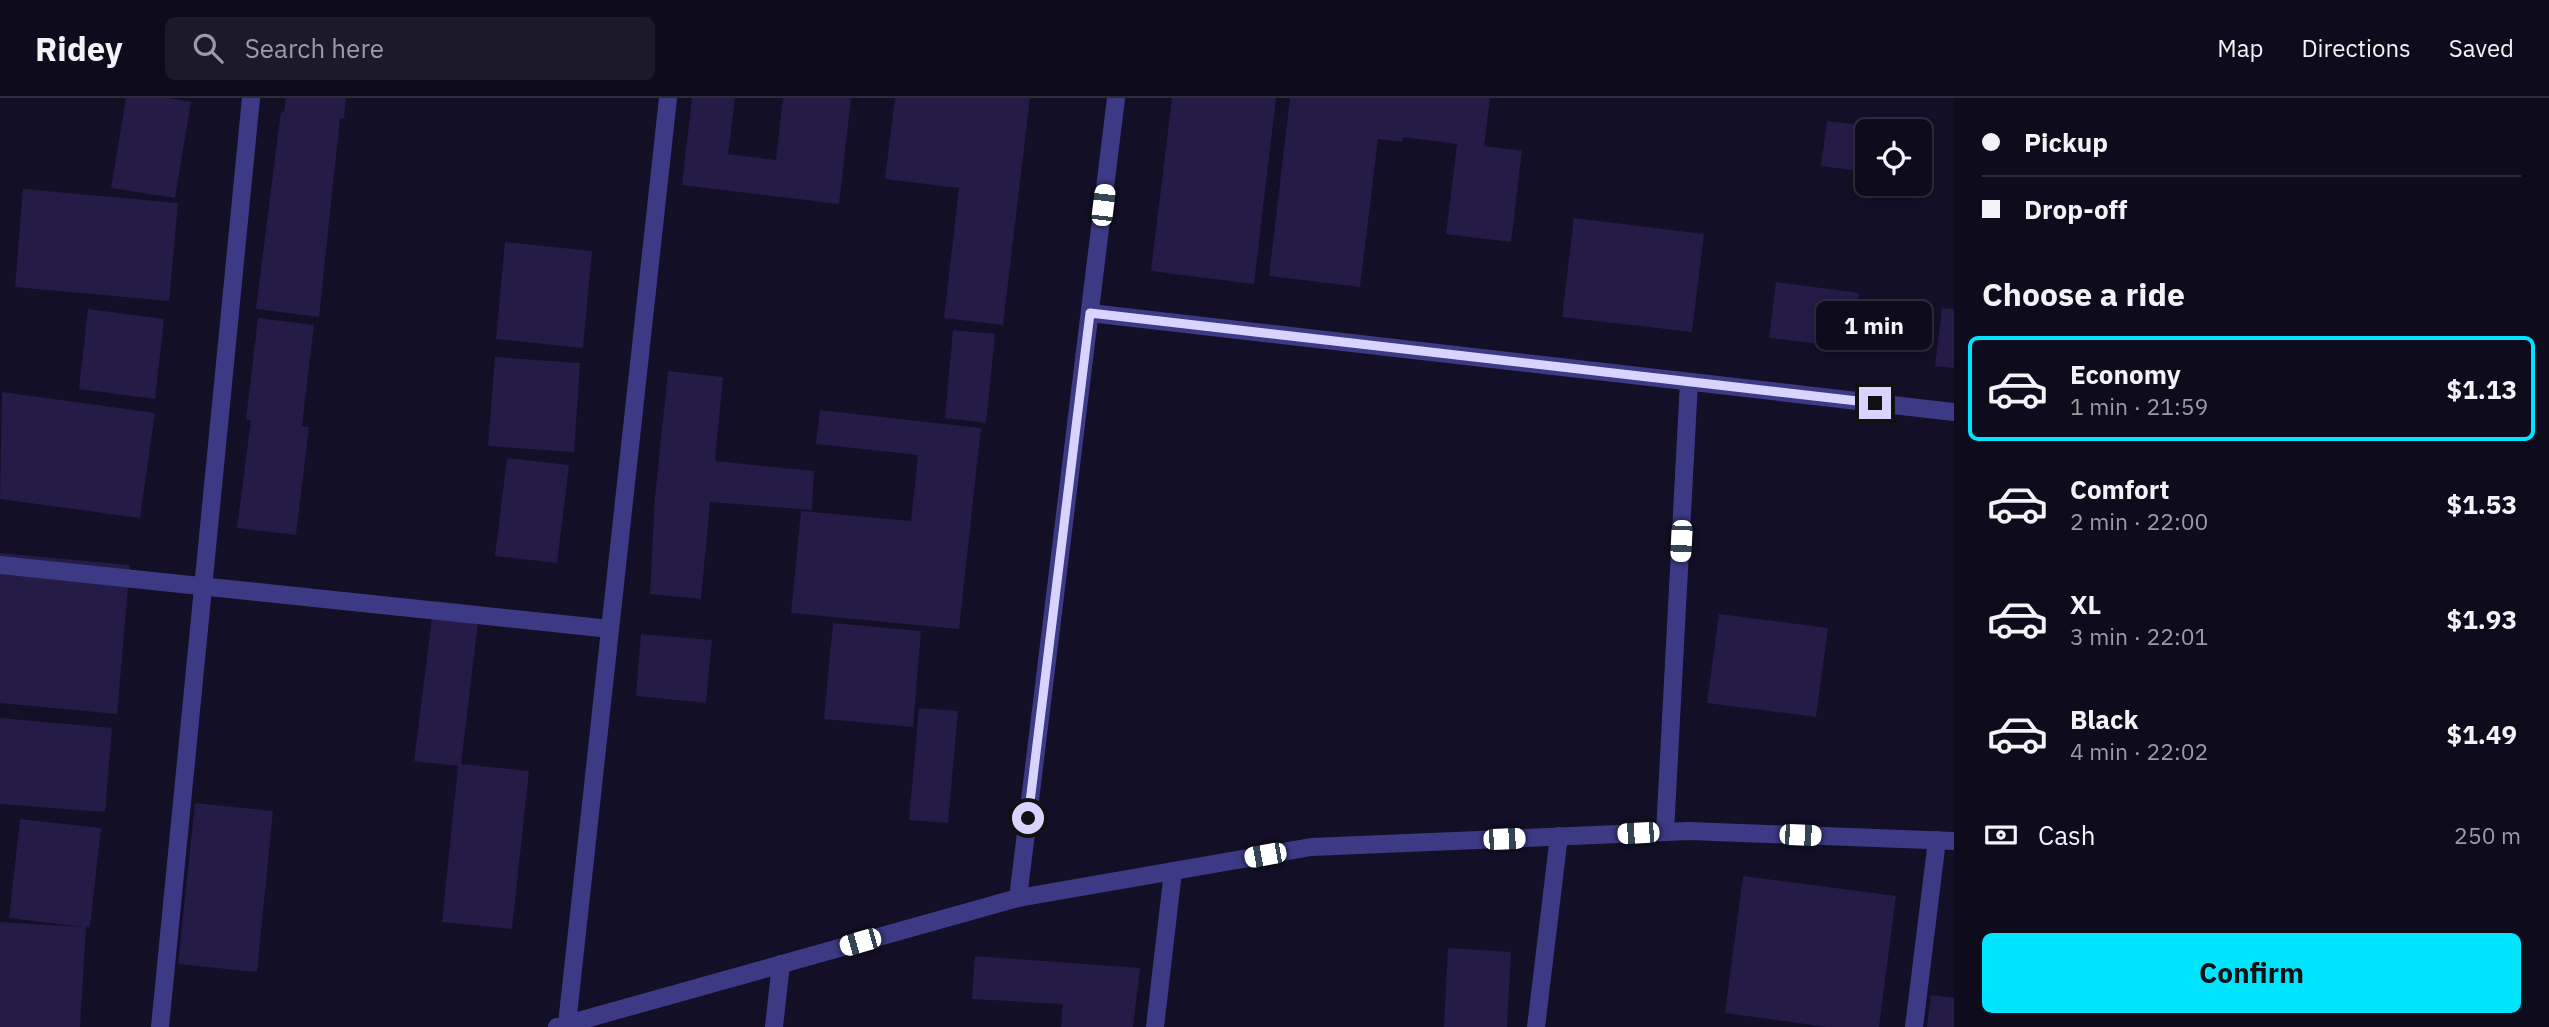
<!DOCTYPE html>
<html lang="en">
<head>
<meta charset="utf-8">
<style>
  :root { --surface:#0e0b1c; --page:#1c1929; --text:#f1f3f6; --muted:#9b9ba3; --line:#2e2b3b; --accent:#00e5ff }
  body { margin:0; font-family:"IBM Plex Sans",sans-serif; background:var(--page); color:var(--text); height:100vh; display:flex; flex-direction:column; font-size:26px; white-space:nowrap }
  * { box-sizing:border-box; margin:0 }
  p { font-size:23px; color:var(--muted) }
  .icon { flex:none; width:38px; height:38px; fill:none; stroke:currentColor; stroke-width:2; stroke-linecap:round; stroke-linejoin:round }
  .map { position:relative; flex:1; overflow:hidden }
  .panel { display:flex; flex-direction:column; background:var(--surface); width:595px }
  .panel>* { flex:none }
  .banner { display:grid; align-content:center; height:154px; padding:0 28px; background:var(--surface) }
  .tools { position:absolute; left:1855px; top:21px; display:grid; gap:14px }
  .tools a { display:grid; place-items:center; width:77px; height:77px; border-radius:10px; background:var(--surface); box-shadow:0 4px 10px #0003,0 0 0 2px var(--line); font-size:35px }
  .end { position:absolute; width:32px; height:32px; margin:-16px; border:9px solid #d9d4ff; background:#111; box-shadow:0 0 0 4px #111 }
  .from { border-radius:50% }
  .bubble { position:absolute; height:49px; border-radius:10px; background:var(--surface); box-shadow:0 4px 10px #0003,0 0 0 2px var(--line); font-size:23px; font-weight:800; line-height:49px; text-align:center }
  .car { position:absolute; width:21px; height:42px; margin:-21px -10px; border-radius:9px; box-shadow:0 0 5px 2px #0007; background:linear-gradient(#fff 24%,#345 0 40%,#fff 0 76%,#345 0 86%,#fff 0) }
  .banner b { display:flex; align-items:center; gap:24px; height:66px; font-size:26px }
  .banner b+b { border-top:2px solid var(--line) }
  .banner i { width:18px; height:18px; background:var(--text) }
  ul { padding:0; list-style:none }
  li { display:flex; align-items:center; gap:21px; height:105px; margin:0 14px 10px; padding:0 14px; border:4px solid transparent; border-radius:10px }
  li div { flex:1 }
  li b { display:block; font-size:26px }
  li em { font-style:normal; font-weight:800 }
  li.active { border-color:var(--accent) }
  li>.icon { width:63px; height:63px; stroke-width:1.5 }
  h2 { padding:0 28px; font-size:32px; line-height:84px }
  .pay { display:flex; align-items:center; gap:18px; height:77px; padding:0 28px; font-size:26px }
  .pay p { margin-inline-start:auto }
  .button { display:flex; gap:14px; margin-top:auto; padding:14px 28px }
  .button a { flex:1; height:80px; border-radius:10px; background:var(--accent); color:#111; font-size:28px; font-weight:800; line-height:80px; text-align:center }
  header { display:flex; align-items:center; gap:42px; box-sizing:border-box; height:98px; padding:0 35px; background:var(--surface); border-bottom:2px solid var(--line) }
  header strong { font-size:33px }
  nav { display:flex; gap:38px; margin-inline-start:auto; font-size:24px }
  .search { width:490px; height:63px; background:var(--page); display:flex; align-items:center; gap:18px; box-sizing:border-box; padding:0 24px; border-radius:10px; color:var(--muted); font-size:26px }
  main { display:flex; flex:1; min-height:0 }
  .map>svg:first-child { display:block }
</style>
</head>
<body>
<header>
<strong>Ridey</strong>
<div class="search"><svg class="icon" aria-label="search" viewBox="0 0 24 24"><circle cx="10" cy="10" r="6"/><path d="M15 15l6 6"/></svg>Search here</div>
<nav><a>Map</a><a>Directions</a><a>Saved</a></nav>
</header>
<main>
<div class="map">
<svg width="1954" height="929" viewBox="0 0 1954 929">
  <rect width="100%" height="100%" fill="#130f26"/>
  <path fill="#241b47" d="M 126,0 L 168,0 L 191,4 L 175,100 L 111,90 Z
    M 286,0 L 346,0 L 344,21 L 340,20 L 319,219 L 256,211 L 281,13 L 284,14 Z
    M 692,0 L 735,0 L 728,56 L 776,62 L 783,0 L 851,0 L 839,106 L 682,87 Z
    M 895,0 L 1030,0 L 1003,227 L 944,220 L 959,90 L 885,81 Z
    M 1172,0 L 1276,0 L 1254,186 L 1151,173 Z
    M 1290,0 L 1490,0 L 1484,48 L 1522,53 L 1511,144 L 1446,136 L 1457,46 L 1403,39 L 1402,44 L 1378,41 L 1360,189 L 1269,178 Z
    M 1827,23 L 1901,32 L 1901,33 L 1867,33 L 1867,74 L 1821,68 Z
    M 23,91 L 178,105 L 169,203 L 15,189 Z
    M 1574,120 L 1704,136 L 1692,234 L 1562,219 Z
    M 505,144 L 592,153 L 583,250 L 496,241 Z
    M 1776,184 L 1859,195 L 1853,250 L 1769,240 Z
    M 1942,210 L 1954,211 L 1954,270 L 1935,268 Z
    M 88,211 L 164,221 L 155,301 L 79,291 Z
    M 258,220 L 314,227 L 302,328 L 309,329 L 296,437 L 237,430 L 251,322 L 246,321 Z
    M 953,232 L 995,236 L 986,325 L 945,320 Z
    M 495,259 L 580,265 L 574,354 L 488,348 Z
    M 668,273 L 723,279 L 715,363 L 814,373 L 812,412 L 710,404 L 701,501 L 650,496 L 655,399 Z
    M 2,294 L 155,315 L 140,420 L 0,401 Z
    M 820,312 L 981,330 L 959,531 L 791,515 L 801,413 L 911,423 L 918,357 L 816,346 Z
    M 507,360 L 569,367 L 557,465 L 495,458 Z
    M 0,455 L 130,467 L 117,616 L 0,605 Z
    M 434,503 L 480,508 L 461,666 L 529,673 L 512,831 L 442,824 L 458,668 L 414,663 Z
    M 1719,516 L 1828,530 L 1816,619 L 1707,605 Z
    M 833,525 L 921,533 L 913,629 L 824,621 Z
    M 641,536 L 712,542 L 706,605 L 636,598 Z
    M 919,610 L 958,613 L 948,725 L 909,722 Z
    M 0,620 L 112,630 L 105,714 L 0,706 Z
    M 195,705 L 273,713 L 257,874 L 178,866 Z
    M 20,721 L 101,730 L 90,829 L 86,829 L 80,929 L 0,929 L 0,824 L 82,829 L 9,820 Z
    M 1743,778 L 1896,798 L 1879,929 L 1827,929 L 1725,915 Z
    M 1448,850 L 1511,854 L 1507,929 L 1444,929 Z
    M 975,858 L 1140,870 L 1133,929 L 1061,929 L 1063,906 L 972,901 Z
    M 1931,897 L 1954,900 L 1954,929 L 1927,929 Z"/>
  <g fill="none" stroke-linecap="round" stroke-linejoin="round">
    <path stroke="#3d3a85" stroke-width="18" d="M 1090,215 L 1954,314
      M 1665,734 L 1689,284
      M 774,929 L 781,866
      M 1155,929 L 1173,773
      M 1536,929 L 1559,738
      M 1914,929 L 1937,742"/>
    <path stroke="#3d3a85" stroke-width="18" d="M 0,467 L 610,531
      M 1018,800 L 1116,0
      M 567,926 L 668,0
      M 160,929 L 251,0
      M 557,929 L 1018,800 L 1311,749 L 1689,733 L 1954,743"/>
  </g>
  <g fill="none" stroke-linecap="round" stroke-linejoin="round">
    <path stroke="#d9d4ff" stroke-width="9" d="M 1028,720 L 1090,215 L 1875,305"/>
  </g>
</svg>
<div class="tools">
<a><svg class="icon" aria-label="locate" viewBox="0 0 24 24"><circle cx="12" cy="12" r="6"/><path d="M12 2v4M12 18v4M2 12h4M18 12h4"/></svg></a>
</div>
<i class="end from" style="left:1028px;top:720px"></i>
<i class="end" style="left:1875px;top:305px"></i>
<div class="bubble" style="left:1816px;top:203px;width:116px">1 min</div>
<i class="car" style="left:1103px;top:107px;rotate:7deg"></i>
<i class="car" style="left:1681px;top:443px;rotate:183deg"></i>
<i class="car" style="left:1638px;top:735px;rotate:267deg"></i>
<i class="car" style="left:1800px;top:737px;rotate:92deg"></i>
<i class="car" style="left:1504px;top:741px;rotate:88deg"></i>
<i class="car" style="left:1265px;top:757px;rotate:260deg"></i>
<i class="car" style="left:860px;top:844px;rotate:254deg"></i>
</div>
<section class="panel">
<div class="banner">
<b><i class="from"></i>Pickup</b>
<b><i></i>Drop-off</b>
</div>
<h2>Choose a ride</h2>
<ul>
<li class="active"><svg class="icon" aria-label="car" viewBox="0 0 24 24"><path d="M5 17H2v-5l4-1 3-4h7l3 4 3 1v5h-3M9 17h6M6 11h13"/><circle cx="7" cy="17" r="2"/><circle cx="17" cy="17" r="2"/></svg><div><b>Economy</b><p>1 min · 21:59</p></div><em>$1.13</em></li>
<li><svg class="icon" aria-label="car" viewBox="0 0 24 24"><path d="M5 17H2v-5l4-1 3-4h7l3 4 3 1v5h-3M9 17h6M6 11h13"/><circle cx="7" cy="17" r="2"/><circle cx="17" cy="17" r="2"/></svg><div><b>Comfort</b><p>2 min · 22:00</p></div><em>$1.53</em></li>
<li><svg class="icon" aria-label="car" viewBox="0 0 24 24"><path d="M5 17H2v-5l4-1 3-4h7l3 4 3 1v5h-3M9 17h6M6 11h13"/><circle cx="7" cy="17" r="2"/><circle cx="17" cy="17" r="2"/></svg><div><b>XL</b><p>3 min · 22:01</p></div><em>$1.93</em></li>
<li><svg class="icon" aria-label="car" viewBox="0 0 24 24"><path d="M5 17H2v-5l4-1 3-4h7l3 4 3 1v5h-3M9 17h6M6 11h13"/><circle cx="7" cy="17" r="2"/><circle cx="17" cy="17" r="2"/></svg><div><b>Black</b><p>4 min · 22:02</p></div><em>$1.49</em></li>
</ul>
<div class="pay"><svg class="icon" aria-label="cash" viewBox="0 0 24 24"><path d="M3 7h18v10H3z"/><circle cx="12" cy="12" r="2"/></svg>Cash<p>250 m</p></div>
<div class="button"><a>Confirm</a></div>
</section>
</main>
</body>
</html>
